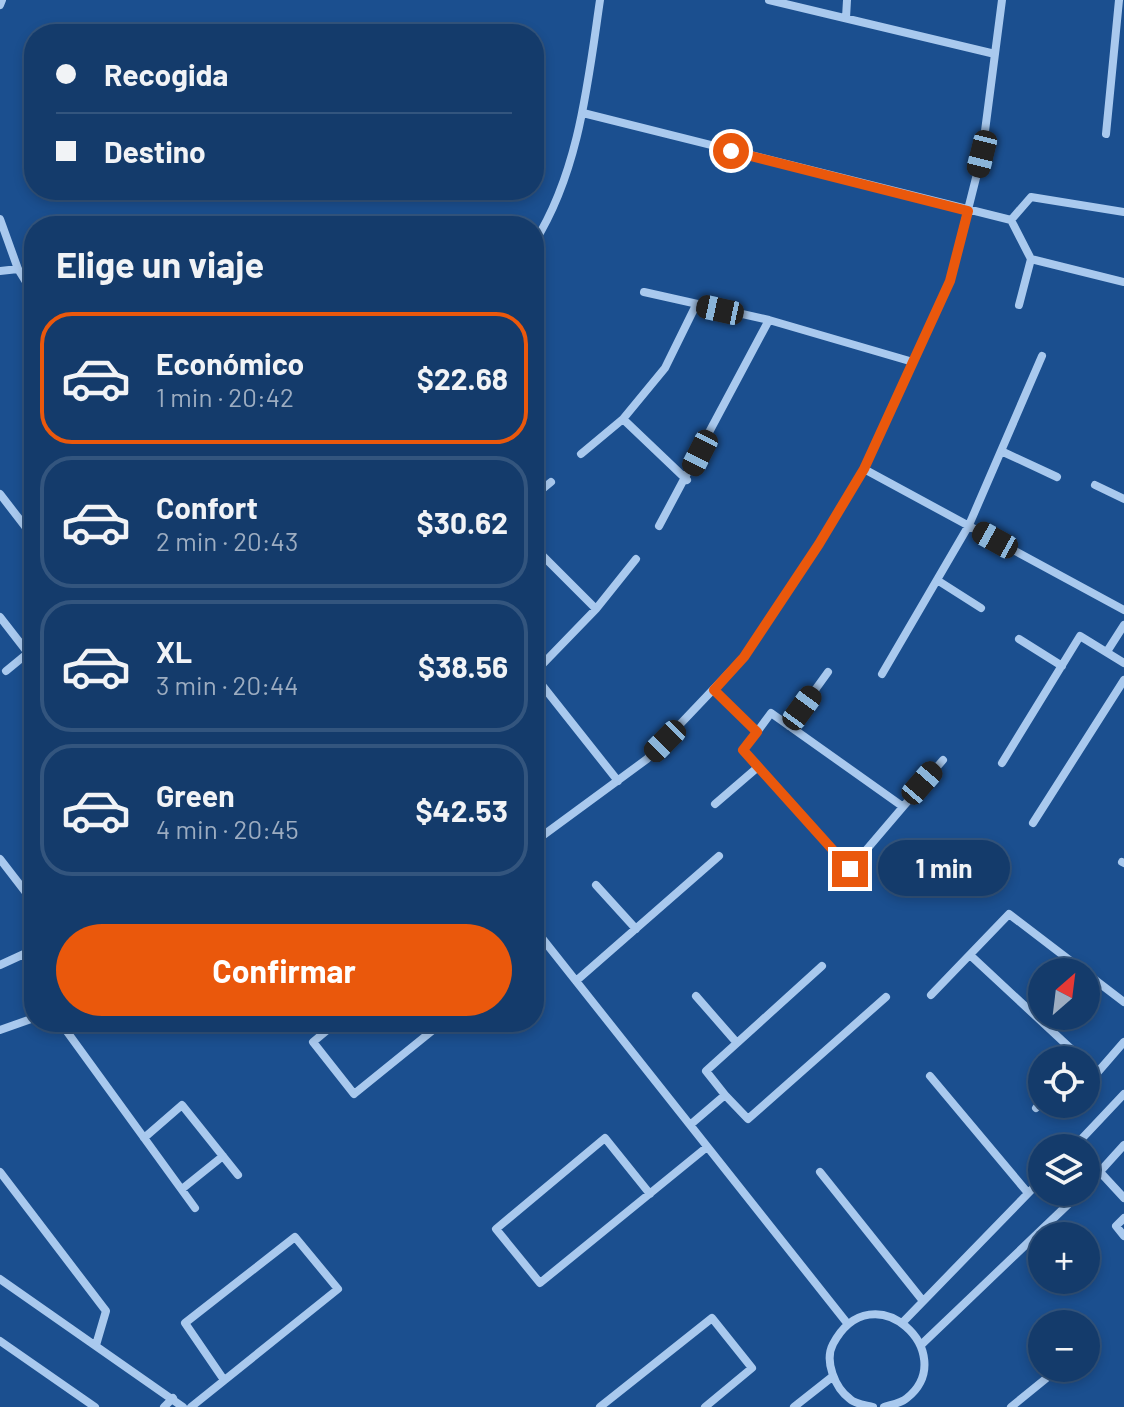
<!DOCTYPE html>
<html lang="es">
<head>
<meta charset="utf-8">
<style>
  :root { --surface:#143b6b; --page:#214673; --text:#f1f3f6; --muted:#9dadc1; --line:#33557e; --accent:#ea580c }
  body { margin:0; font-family:Barlow,sans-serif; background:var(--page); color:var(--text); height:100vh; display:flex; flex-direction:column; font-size:30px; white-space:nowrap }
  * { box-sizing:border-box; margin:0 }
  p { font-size:26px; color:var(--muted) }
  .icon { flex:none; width:44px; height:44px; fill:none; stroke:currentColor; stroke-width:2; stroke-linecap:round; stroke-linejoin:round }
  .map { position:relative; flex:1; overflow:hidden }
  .details { position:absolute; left:24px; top:216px; width:520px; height:816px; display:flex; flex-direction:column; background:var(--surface); border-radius:32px; box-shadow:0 4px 12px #0003,0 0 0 2px var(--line) }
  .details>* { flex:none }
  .hud { position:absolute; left:24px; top:24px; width:520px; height:176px; border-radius:32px; box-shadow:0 4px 12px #0003,0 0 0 2px var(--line); display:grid; align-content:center; height:176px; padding:0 32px; background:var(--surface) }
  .needle { width:52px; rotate:28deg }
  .tools { position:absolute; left:1028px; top:958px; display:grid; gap:16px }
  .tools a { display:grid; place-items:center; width:72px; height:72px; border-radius:50%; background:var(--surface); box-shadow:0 4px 12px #0003,0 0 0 2px var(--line); font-size:40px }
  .end { position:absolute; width:36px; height:36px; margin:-18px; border:10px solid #ea580c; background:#fff; box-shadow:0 0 0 4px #fff }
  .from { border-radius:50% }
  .bubble { position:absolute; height:56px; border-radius:28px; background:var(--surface); box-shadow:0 4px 12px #0003,0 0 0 2px var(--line); font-size:26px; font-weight:700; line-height:56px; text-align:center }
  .car { position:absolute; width:24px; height:48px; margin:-24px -12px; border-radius:10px; box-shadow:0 0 6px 2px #0007; background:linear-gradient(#222 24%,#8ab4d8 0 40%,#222 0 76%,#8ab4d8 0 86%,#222 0) }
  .hud b { display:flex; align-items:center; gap:28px; height:76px; font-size:30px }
  .hud b+b { border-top:2px solid var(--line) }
  .hud i { width:20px; height:20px; background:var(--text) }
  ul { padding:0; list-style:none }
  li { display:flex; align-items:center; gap:24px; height:132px; margin:0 16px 12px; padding:0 16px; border:4px solid var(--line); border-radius:32px }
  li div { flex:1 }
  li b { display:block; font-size:30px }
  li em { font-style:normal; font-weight:700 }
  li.current { border-color:var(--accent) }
  li>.icon { width:72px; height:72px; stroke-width:1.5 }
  h2 { padding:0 32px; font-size:36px; line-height:96px }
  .action { display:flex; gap:16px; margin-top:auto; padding:16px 32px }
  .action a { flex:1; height:92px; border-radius:48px; background:var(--accent); color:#fff; font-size:32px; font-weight:700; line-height:92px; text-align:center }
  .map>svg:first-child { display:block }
</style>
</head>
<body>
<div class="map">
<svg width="1124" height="1407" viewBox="0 0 1124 1407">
  <rect width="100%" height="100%" fill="#1b4f8f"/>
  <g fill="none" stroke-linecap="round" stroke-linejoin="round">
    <path stroke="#a9c9ee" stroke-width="8" d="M 769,0 L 995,54
      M 0,5 L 2,0
      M 846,18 L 847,0
      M 583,113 L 1011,220
      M 1106,134 L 1119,0
      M 0,219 L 18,269 L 34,295
      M 1011,220 L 1031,197 L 1124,212
      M 1011,220 L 1031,259 L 1019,305
      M 534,243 C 579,172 588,82 600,0
      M 1031,259 L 1124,282
      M 0,271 L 18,269
      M 644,292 L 769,320 L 913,362
      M 623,419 L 687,480
      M 1001,451 L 1057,477
      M 581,454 L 623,419 L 665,368 L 696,305
      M 864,469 L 1124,610
      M 1095,485 L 1124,499
      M 0,494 L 34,538
      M 534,496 L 551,482
      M 659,526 L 769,320
      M 534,547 L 596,609
      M 937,580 L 981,608
      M 0,617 L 28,653
      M 1019,639 L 1062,666
      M 1108,650 L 1124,625
      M 6,671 L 34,648
      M 534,673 L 596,609 L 636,559
      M 882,674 L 969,525 L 1042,356
      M 534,675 L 618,781
      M 714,690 L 757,732 L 771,713 L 902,806
      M 789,726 L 828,672
      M 757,732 L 743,750 L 850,869 L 943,760
      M 1002,763 L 1080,636 L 1124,663
      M 715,804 L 758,767
      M 1033,823 L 1124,680
      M 534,842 L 647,759 L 744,657 L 819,544 L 864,469 L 950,281 L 982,154 L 1002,0
      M 0,859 L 34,903
      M 1122,862 L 1124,863
      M 596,885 L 636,929
      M 534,928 L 847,1323
      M 34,950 L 24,954 L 34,974
      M 534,950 L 544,941
      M 970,955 L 1083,1060
      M 0,965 L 24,954
      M 1086,973 L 1124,1002
      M 576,981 L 719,856
      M 931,995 L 1009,914 L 1085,972
      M 696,996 L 737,1043
      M 60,1022 L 195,1208
      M 337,1022 L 313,1042 L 354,1094 L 443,1022
      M 0,1030 L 34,1018
      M 1086,1063 L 1097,1073 L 1124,1042
      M 930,1076 L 1028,1193
      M 725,1095 L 706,1071 L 822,966
      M 1036,1108 L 1042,1101
      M 690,1125 L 725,1095 L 748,1119 L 886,997
      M 144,1138 L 182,1105 L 238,1175
      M 1073,1148 L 1124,1094
      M 0,1172 L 106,1311 L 96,1345
      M 820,1172 L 923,1301
      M 1100,1172 L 1124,1198
      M 1086,1187 L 1124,1145
      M 182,1189 L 223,1156
      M 650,1194 L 605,1138 L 496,1229 L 540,1283 L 707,1147
      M 1124,1218 L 1116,1226 L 1124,1236
      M 0,1279 L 183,1407
      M 904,1321 L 1042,1179
      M 0,1341 L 95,1407
      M 922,1344 L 1081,1192
      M 1086,1346 L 1095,1338
      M 164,1407 L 173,1398
      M 191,1407 L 338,1289 L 295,1237 L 185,1323 L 224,1380
      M 600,1407 L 712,1318 L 752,1368 L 705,1407
      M 794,1407 L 832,1377
      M 873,1407 C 866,1405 855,1404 850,1399 C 835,1388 824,1361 833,1344 C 873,1269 962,1354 907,1398 C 902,1403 890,1405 884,1407
      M 1011,1407 L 1059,1368"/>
  </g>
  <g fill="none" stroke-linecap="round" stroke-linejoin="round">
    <path stroke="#ea580c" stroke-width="10" d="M 731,151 L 968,211 L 950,281 L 864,469 L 819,544 L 744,657 L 714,690 L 757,732 L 743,750 L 850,869"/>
  </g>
</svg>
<div class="tools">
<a><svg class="needle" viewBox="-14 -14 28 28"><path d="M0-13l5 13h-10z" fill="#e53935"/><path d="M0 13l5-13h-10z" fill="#9dadc1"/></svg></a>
<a><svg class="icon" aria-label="locate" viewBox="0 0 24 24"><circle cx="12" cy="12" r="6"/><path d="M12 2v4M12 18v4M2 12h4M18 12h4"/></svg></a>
<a><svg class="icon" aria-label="layers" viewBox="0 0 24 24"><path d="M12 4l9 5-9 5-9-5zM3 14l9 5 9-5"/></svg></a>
<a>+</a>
<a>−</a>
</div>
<i class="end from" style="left:731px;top:151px"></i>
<i class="end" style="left:850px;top:869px"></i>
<div class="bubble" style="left:878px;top:840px;width:132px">1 min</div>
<i class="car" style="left:982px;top:154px;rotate:194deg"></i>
<i class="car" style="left:720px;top:310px;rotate:282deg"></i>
<i class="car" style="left:700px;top:453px;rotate:207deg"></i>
<i class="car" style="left:995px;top:540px;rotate:299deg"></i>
<i class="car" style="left:802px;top:708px;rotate:36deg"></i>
<i class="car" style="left:665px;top:741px;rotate:225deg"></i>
<i class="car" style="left:922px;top:783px;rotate:41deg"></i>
<div class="hud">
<b><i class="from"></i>Recogida</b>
<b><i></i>Destino</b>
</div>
<section class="details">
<h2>Elige un viaje</h2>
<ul>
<li class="current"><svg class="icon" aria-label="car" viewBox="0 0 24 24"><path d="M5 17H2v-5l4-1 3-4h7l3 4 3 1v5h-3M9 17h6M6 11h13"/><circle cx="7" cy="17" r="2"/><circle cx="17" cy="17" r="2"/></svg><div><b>Económico</b><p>1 min · 20:42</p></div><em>$22.68</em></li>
<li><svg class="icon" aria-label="car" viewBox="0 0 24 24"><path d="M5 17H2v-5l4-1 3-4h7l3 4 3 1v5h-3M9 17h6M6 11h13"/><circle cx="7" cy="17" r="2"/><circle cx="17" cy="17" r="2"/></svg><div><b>Confort</b><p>2 min · 20:43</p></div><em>$30.62</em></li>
<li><svg class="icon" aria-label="car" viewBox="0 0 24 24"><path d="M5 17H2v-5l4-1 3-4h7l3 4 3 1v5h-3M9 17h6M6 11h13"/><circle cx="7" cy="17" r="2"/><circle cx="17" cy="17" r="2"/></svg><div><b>XL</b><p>3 min · 20:44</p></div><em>$38.56</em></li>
<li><svg class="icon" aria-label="car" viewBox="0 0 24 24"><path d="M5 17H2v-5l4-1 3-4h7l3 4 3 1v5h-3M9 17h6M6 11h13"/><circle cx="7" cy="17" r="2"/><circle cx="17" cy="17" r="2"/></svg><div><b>Green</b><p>4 min · 20:45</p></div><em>$42.53</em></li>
</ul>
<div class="action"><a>Confirmar</a></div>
</section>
</div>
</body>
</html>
